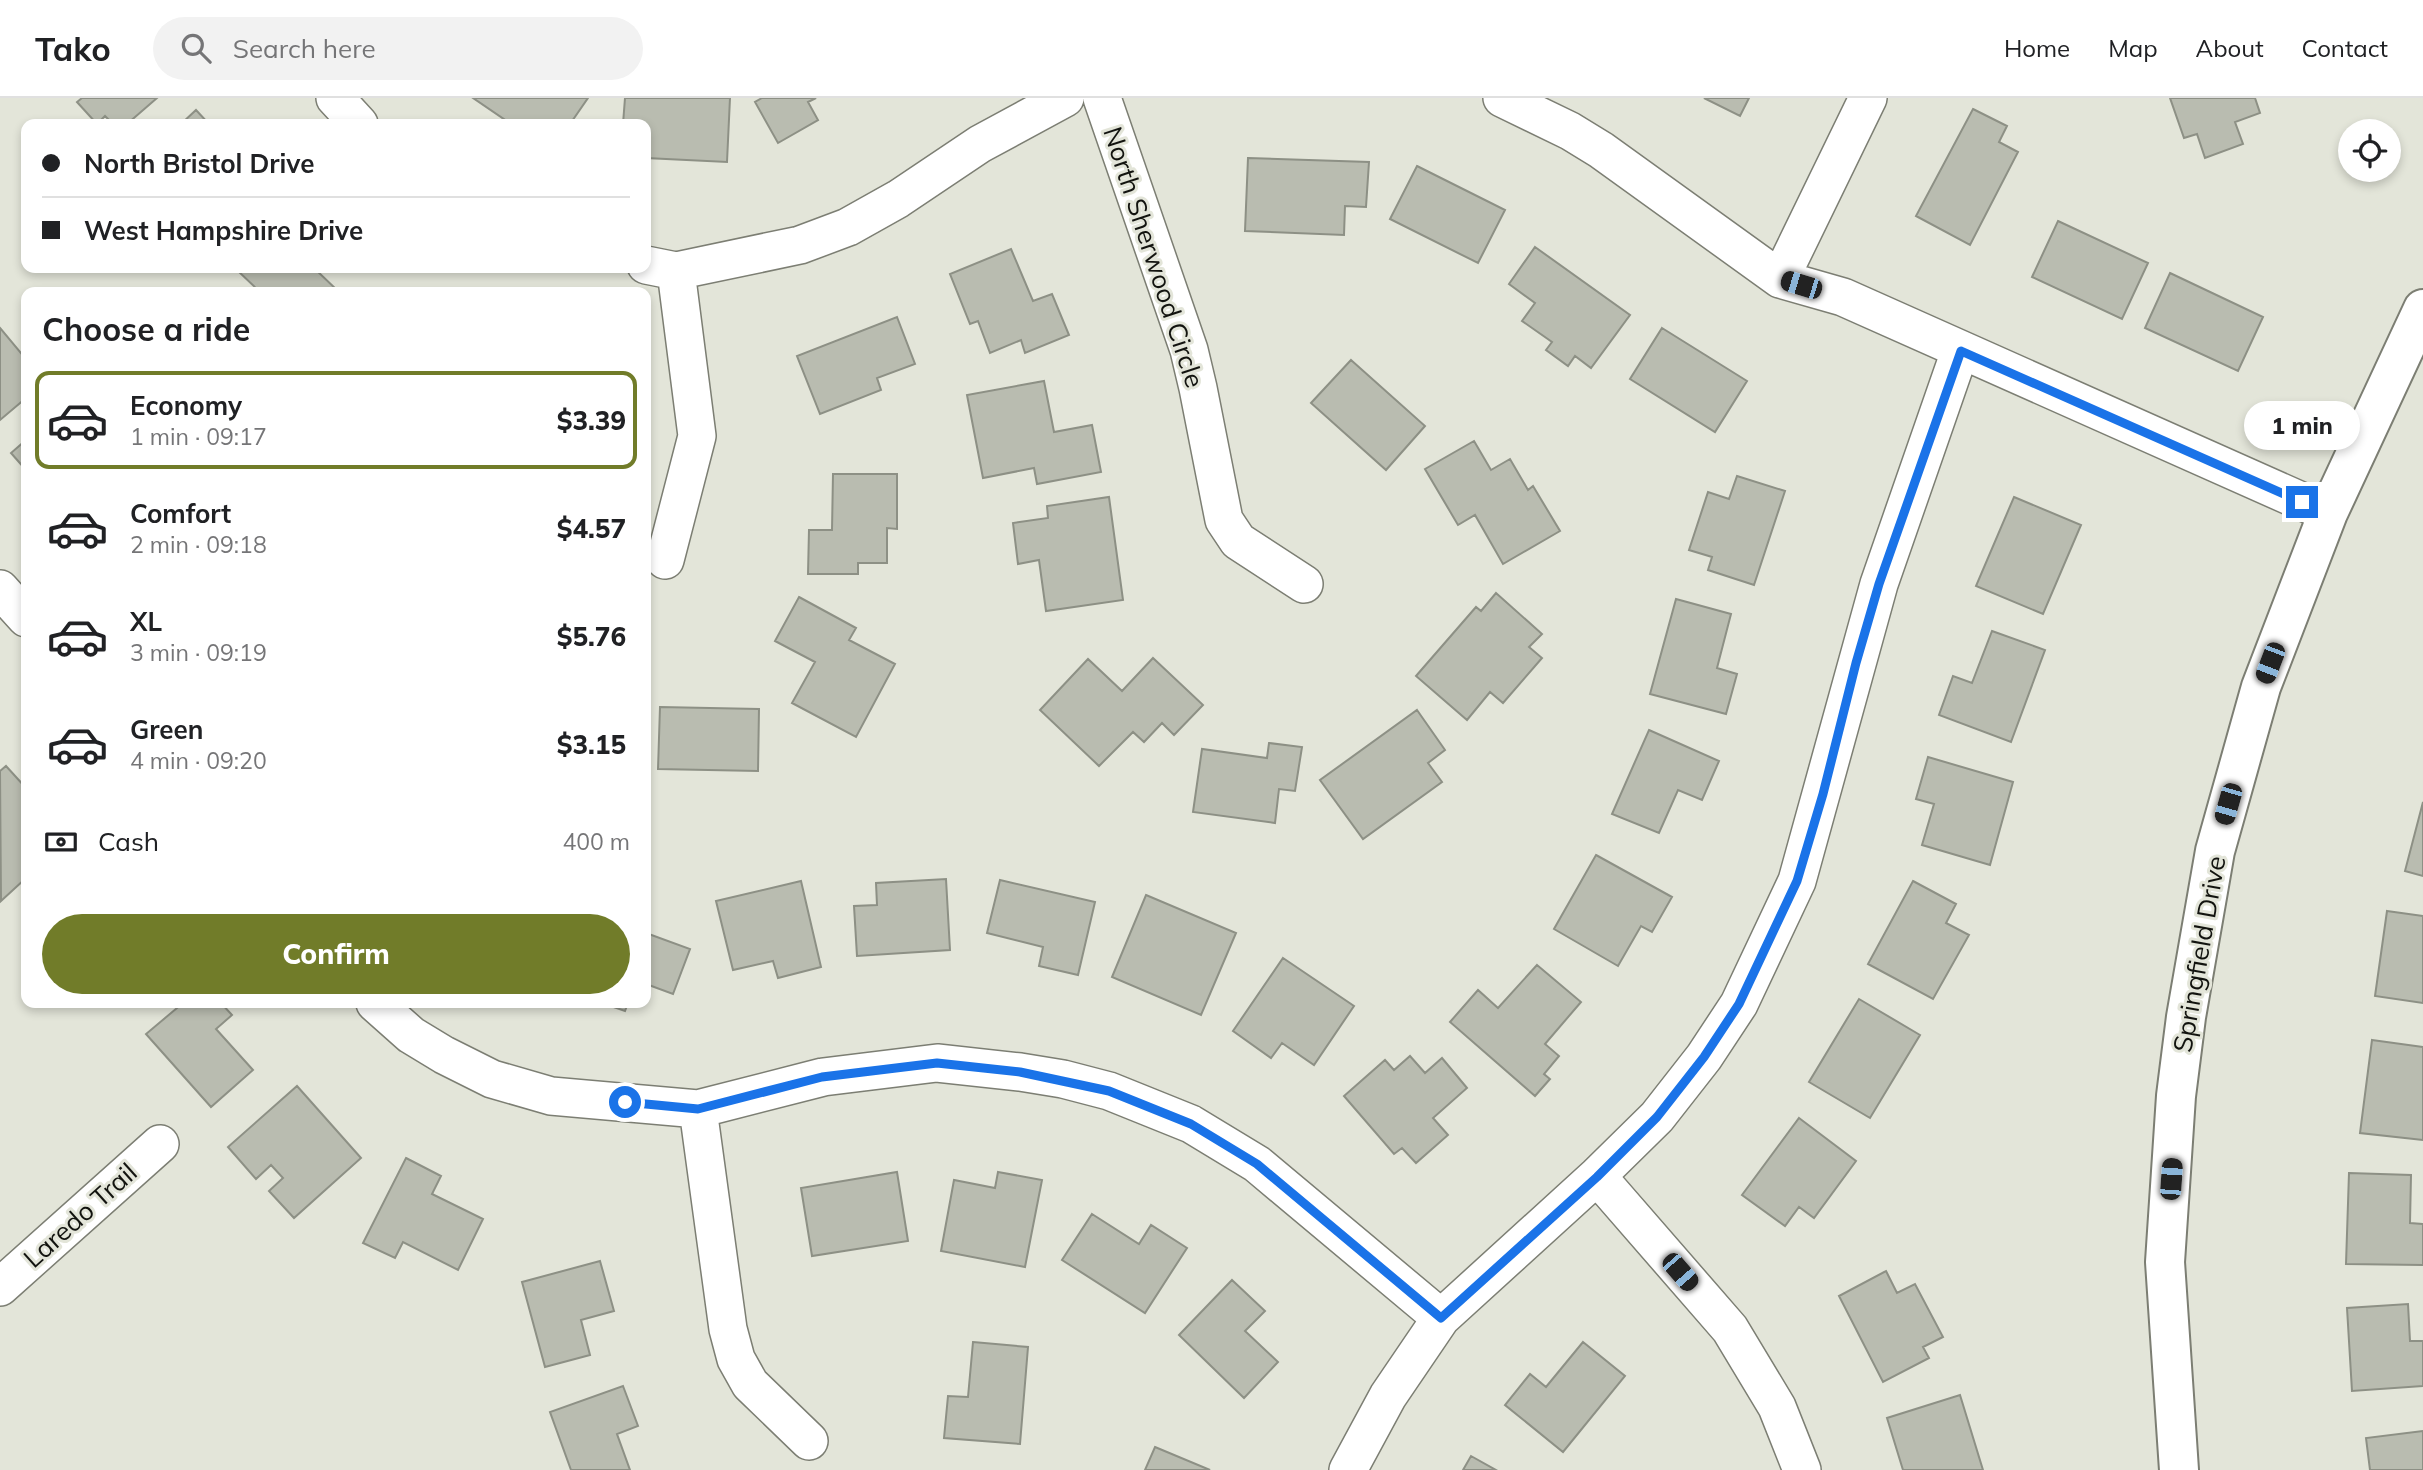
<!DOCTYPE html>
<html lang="en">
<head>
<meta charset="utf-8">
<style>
  :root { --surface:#fff; --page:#f2f2f2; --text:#202124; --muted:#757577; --line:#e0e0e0; --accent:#717c29 }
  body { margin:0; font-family:Mulish,sans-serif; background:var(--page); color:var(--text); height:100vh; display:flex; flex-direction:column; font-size:26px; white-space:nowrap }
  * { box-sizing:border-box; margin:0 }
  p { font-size:23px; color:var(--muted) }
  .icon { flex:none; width:38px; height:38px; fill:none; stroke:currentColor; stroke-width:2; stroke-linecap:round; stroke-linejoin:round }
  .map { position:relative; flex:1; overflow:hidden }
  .sheet { position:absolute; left:21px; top:189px; width:630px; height:721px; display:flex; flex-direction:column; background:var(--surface); border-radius:14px; box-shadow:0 4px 10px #0003 }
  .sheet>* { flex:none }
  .hud { position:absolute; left:21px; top:21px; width:630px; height:154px; border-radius:14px; box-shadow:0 4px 10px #0003; display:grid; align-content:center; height:154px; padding:0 21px; background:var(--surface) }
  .buttons { position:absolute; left:2338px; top:21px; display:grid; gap:14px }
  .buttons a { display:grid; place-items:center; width:63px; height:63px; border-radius:50%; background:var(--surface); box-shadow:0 4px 10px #0003; font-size:35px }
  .end { position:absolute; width:32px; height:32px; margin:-16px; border:9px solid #1a73e8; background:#fff; box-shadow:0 0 0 4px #fff }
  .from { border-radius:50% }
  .bubble { position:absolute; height:49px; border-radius:24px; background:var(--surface); box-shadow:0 4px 10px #0003; font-size:23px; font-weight:800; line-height:49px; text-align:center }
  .car { position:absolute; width:21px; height:42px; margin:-21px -10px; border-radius:9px; box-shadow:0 0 5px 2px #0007; background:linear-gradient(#222 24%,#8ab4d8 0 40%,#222 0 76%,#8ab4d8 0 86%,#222 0) }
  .hud b { display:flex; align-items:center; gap:24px; height:66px; font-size:26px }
  .hud b+b { border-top:2px solid var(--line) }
  .hud i { width:18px; height:18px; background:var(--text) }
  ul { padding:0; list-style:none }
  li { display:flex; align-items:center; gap:21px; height:98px; margin:0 14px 10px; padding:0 7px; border:4px solid transparent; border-radius:14px }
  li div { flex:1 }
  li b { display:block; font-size:26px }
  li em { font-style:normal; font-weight:800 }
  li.active { border-color:var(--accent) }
  li>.icon { width:63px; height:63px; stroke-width:1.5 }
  h2 { padding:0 21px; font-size:32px; line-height:84px }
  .pay { display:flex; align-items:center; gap:18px; height:77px; padding:0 21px; font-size:26px }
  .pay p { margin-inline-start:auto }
  .action { display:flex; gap:14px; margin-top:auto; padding:14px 21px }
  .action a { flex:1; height:80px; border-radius:42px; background:var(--accent); color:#fff; font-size:28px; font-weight:800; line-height:80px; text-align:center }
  header { display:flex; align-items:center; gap:42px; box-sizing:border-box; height:98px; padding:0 35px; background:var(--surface); border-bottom:2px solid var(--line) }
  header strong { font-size:33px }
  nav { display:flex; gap:38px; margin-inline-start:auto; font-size:24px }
  .search { width:490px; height:63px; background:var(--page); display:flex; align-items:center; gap:18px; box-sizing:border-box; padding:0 24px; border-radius:38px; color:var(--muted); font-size:26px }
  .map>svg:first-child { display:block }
</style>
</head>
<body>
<header>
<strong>Tako</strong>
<div class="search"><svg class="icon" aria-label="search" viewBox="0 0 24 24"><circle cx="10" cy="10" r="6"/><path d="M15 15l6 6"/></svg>Search here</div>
<nav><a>Home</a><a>Map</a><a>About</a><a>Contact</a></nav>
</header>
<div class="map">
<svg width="2423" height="1372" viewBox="0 0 2423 1372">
  <rect width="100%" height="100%" fill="#e3e5d9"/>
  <path fill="#b9bcb0" stroke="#8d9085" stroke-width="2" d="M 82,0 L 157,0 L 127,26 L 113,26 L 105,18 L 97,26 L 77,4 Z
    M 473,0 L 588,0 L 570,26 L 511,26 Z
    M 625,0 L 730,0 L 727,64 L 646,60 L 646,26 L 623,26 Z
    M 762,0 L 816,0 L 808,4 L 818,22 L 778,45 L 755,4 Z
    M 1704,0 L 1749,0 L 1740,18 Z
    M 2170,0 L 2255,0 L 2260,15 L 2235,24 L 2243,46 L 2205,60 L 2197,36 L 2184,40 Z
    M 1973,11 L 2007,28 L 1999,44 L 2018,54 L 1970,147 L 1916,118 Z
    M 196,12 L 209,26 L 181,26 Z
    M 1248,60 L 1369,64 L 1366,109 L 1345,108 L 1344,137 L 1245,133 Z
    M 1417,68 L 1505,112 L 1478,165 L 1390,121 Z
    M 2058,123 L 2148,165 L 2122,221 L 2032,179 Z
    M 1535,149 L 1630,217 L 1591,270 L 1575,258 L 1568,268 L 1546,252 L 1552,244 L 1522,223 L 1535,205 L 1509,186 Z
    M 1011,151 L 1033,203 L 1052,196 L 1069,237 L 1025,255 L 1021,242 L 990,255 L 978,223 L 970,226 L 950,176 Z
    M 241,170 L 314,170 L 339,194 L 260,194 L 238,173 Z
    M 2170,175 L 2263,219 L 2238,273 L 2145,230 Z
    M 897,219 L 915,266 L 877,280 L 881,292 L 820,316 L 797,258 Z
    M 0,230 L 26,261 L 26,300 L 0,322 Z
    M 1662,230 L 1747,283 L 1715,334 L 1630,281 Z
    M 1351,262 L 1425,328 L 1386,372 L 1311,305 Z
    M 1044,283 L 1054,334 L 1092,327 L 1101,374 L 1037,386 L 1034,370 L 983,380 L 967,297 Z
    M 26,342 L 26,372 L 11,355 Z
    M 1474,343 L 1491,372 L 1510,361 L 1528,392 L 1533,388 L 1560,433 L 1503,466 L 1475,417 L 1458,427 L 1425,371 Z
    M 833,376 L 897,376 L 897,431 L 887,430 L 887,465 L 858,465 L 858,476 L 808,476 L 809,432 L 832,432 Z
    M 1737,378 L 1785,393 L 1754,487 L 1708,472 L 1712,459 L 1689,452 L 1708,394 L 1729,401 Z
    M 1109,399 L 1123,502 L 1046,513 L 1039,462 L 1018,466 L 1013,425 L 1048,420 L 1047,408 Z
    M 2014,399 L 2081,427 L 2043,516 L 1976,488 Z
    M 1496,495 L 1542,536 L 1529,549 L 1542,560 L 1503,605 L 1490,594 L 1467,622 L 1416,578 L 1476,509 L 1481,513 Z
    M 799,499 L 856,530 L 849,542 L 895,566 L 856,639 L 792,605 L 815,564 L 775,543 Z
    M 1676,501 L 1731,516 L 1717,570 L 1737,576 L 1726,616 L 1650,596 Z
    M 1992,533 L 2045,552 L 2011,644 L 1939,617 L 1953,578 L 1972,585 Z
    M 1153,560 L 1203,607 L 1174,637 L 1162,625 L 1144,644 L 1133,634 L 1099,668 L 1040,612 L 1088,561 L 1122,593 Z
    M 660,609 L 759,611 L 758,673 L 658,671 Z
    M 1417,612 L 1445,652 L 1428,665 L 1442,684 L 1363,741 L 1320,682 Z
    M 1649,632 L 1719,663 L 1702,702 L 1678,692 L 1659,735 L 1612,716 Z
    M 1269,645 L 1302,649 L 1295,693 L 1279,691 L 1275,725 L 1193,714 L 1202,651 L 1267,660 Z
    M 1928,659 L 2013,684 L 1990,767 L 1922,747 L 1934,706 L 1916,701 Z
    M 6,668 L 26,690 L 26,780 L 1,803 L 0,673 Z
    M 2423,704 L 2423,778 L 2405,773 Z
    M 1596,757 L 1672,799 L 1652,834 L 1641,828 L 1618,868 L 1554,831 Z
    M 946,781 L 950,852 L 857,858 L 854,808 L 877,807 L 876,785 Z
    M 1000,782 L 1095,804 L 1078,877 L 1039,868 L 1043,849 L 987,835 Z
    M 801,783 L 821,869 L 778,880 L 773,863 L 733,872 L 716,803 Z
    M 1913,783 L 1956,806 L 1946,825 L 1969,837 L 1933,901 L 1868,866 Z
    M 1146,797 L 1236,835 L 1201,917 L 1112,879 Z
    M 2387,813 L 2423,818 L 2423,905 L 2375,898 Z
    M 646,835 L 690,851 L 673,896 L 646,886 Z
    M 1283,860 L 1354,908 L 1314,967 L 1282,945 L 1271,960 L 1233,933 Z
    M 1537,867 L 1581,904 L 1545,946 L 1559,958 L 1544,976 L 1550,981 L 1535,998 L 1450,924 L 1478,892 L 1498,910 Z
    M 1859,901 L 1920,937 L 1870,1020 L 1809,984 Z
    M 183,905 L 221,905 L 232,917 L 216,931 L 253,972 L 211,1009 L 146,936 Z
    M 602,905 L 628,905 L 625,913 Z
    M 2372,942 L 2423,949 L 2423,1042 L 2360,1035 Z
    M 1410,958 L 1425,975 L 1442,960 L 1467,990 L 1433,1020 L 1448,1037 L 1416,1065 L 1402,1050 L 1394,1056 L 1344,998 L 1385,962 L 1394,972 Z
    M 297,988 L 361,1060 L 294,1120 L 269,1093 L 283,1080 L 271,1067 L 256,1081 L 228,1049 Z
    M 1799,1020 L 1856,1063 L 1814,1120 L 1799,1109 L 1785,1128 L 1742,1097 Z
    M 406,1060 L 441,1078 L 432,1096 L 483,1121 L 458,1172 L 403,1144 L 395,1160 L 363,1145 Z
    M 897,1074 L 908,1143 L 812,1158 L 801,1090 Z
    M 998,1074 L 1042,1082 L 1025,1169 L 941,1153 L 954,1082 L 995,1090 Z
    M 2349,1075 L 2411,1077 L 2410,1125 L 2423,1126 L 2423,1167 L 2346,1166 Z
    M 1092,1116 L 1139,1146 L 1151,1127 L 1187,1150 L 1145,1215 L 1062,1162 Z
    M 600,1163 L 614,1213 L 581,1222 L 590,1257 L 545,1269 L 522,1184 Z
    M 1886,1173 L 1897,1195 L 1915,1186 L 1943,1239 L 1923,1249 L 1929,1260 L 1883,1284 L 1839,1198 Z
    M 1232,1182 L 1265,1213 L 1245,1233 L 1278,1264 L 1244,1300 L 1179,1237 Z
    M 2408,1206 L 2410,1243 L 2423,1243 L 2423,1288 L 2352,1293 L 2347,1210 Z
    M 973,1244 L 1028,1249 L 1020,1346 L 944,1340 L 948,1298 L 968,1299 Z
    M 1583,1244 L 1625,1278 L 1563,1354 L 1505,1307 L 1530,1276 L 1546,1289 Z
    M 623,1288 L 638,1328 L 617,1336 L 630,1372 L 571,1372 L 550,1314 Z
    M 1960,1297 L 1983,1372 L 1903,1372 L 1887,1320 Z
    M 2423,1333 L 2423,1372 L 2370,1372 L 2366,1340 Z
    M 1155,1349 L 1210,1372 L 1145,1372 Z
    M 1471,1358 L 1496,1372 L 1463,1372 Z"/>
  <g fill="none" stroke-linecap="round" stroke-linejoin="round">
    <g stroke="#7c7e73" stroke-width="40">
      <path id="minor" d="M 335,0 L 359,26
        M 1102,0 L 1189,252 L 1198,290 L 1224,422 L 1238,443 L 1304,486
        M 1502,0 L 1570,33 L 1601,52 L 1780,181 L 1843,199 L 2328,415
        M 646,167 L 676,173 L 800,147 L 848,129 L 898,101 L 980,46 L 1065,0
        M 1780,181 L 1868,0
        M 665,462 L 697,338 L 676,173
        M 0,491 L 26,520
        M 375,905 L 411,937 L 444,957 L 492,981 L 551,998 L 698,1011 L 823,979 L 937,965 L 1020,974 L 1063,981 L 1109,993 L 1191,1026 L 1257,1066 L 1441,1220
        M 698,1011 L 728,1231 L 736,1261 L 750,1286 L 809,1343
        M 1597,1078 L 1730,1231 L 1777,1309 L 1802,1372
        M 0,1189 L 160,1046
        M 1348,1372 L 1388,1298 L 1441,1220 L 1597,1078 L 1657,1019 L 1704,959 L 1739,906 L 1797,783 L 1879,486 L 1960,253"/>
    </g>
    <g stroke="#7c7e73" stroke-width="42">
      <path id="tertiary" d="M 2179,1372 L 2165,1164 L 2176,998 L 2186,919 L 2215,753 L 2261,589 L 2328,415 L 2423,211"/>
    </g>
    <use href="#minor" stroke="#fff" stroke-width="37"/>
    <use href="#tertiary" stroke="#fff" stroke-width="38"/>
  </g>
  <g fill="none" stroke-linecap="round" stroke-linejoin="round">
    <path stroke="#1a73e8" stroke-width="9" d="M 625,1004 L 698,1011 L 822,979 L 937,965 L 1020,974 L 1109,993 L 1191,1026 L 1257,1066 L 1441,1220 L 1597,1079 L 1657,1019 L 1704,959 L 1739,906 L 1797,783 L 1823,696 L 1856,565 L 1879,486 L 1961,253 L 2302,404"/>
  </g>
  <g text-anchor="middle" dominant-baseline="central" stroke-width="6" stroke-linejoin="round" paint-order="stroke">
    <g font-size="26" fill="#12130f" stroke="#e3e5d9">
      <text transform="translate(1154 159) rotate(72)">North Sherwood Circle</text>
      <text transform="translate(2199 856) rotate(-80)">Springfield Drive</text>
      <text transform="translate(80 1117) rotate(-42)">Laredo Trail</text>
    </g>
  </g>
</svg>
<div class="buttons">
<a><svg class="icon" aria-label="locate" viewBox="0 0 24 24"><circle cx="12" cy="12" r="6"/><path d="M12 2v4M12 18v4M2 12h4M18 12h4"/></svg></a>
</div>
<i class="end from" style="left:625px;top:1004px"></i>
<i class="end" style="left:2302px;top:404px"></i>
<div class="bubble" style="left:2244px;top:303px;width:116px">1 min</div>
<i class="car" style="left:1801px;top:187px;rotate:287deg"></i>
<i class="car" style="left:2270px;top:565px;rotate:201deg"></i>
<i class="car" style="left:2228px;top:706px;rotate:196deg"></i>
<i class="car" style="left:2171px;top:1081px;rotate:4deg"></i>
<i class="car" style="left:1680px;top:1174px;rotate:139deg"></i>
<div class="hud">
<b><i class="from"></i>North Bristol Drive</b>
<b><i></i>West Hampshire Drive</b>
</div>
<section class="sheet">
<h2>Choose a ride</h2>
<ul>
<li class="active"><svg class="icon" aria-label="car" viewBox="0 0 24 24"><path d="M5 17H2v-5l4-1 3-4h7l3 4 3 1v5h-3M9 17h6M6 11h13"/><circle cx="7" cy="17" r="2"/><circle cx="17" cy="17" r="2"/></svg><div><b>Economy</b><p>1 min · 09:17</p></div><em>$3.39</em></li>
<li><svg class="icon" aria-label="car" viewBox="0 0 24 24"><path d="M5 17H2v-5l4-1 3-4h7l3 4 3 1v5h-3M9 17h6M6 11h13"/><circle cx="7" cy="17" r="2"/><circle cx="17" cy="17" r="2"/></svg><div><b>Comfort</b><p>2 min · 09:18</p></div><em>$4.57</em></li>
<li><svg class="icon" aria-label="car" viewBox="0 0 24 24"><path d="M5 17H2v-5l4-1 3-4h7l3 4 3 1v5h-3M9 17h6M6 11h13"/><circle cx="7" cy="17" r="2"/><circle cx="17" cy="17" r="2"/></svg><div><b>XL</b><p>3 min · 09:19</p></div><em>$5.76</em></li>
<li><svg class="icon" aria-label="car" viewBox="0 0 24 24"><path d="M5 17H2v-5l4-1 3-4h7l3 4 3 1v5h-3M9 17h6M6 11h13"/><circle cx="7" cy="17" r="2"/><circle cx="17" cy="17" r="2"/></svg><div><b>Green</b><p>4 min · 09:20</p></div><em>$3.15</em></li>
</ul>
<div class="pay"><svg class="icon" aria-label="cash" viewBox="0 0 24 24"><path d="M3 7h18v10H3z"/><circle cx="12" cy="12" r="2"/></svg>Cash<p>400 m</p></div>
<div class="action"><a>Confirm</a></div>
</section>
</div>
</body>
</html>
